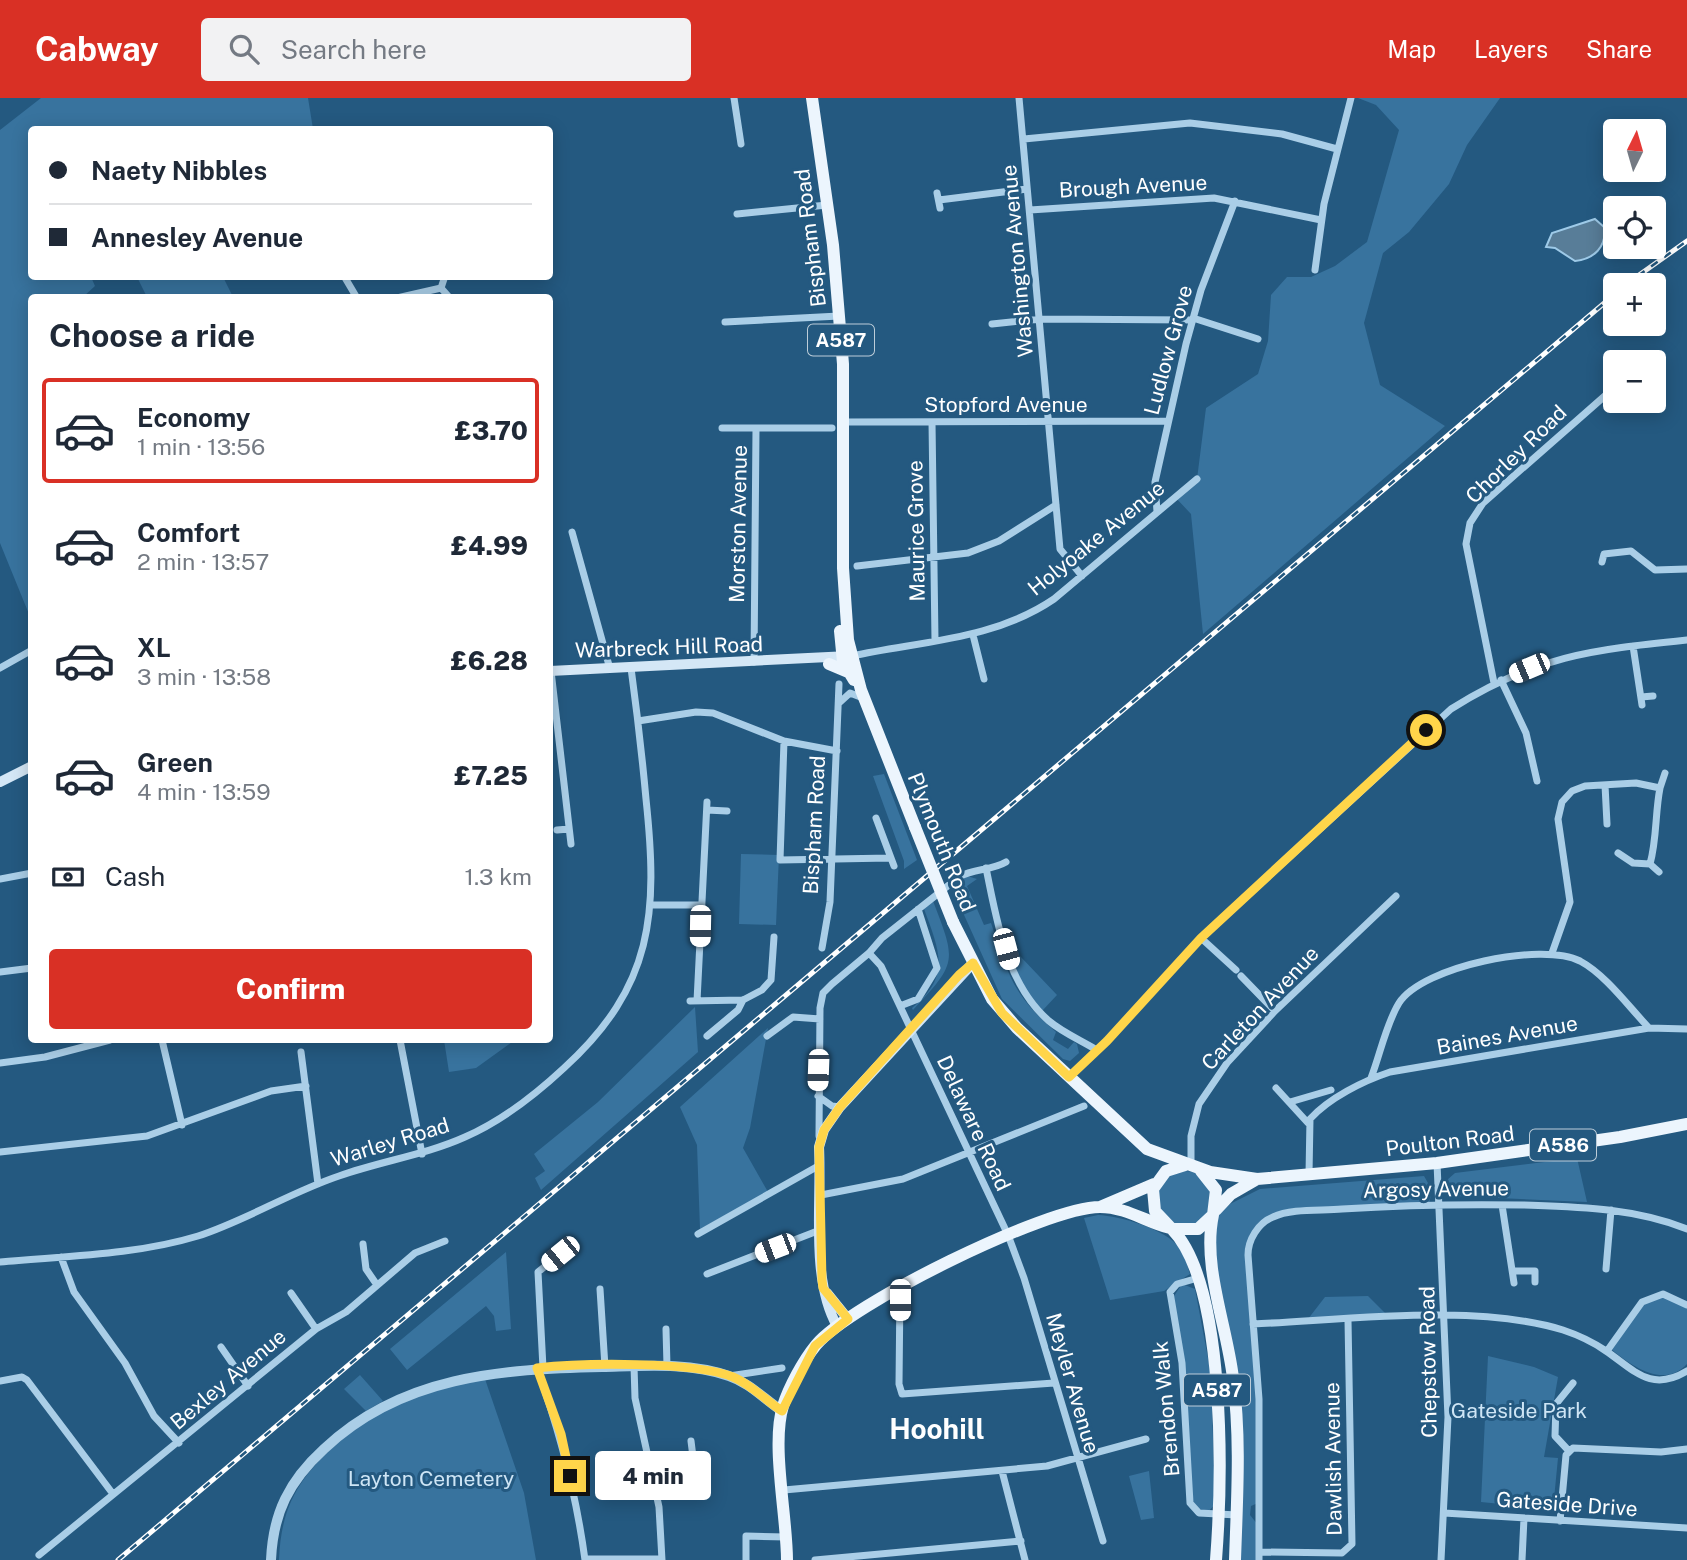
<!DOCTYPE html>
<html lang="en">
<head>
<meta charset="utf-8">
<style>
  :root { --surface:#fff; --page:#f2f2f3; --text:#1f2937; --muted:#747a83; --line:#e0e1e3; --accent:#d93025 }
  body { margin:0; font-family:"Public Sans",sans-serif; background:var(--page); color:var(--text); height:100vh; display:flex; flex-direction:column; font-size:26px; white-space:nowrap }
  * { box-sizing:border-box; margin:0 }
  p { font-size:23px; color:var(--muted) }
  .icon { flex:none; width:38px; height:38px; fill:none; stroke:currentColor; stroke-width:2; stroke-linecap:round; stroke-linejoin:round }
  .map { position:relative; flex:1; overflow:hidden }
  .side { position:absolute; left:28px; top:196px; width:525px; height:749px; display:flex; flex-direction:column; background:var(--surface); border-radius:7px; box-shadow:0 4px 18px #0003 }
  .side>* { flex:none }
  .hud { position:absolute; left:28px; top:28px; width:525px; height:154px; border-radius:7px; box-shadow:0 4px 18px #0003; display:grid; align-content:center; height:154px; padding:0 21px; background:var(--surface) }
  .needle { width:46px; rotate:5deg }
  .fabs { position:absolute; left:1603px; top:21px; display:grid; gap:14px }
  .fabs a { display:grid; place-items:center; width:63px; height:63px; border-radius:7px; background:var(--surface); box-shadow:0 4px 18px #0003; font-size:35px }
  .end { position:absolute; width:32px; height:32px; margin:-16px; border:9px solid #ffd54a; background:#111; box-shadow:0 0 0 4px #111 }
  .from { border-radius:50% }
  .bubble { position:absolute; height:49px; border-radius:7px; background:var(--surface); box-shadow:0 4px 18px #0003; font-size:23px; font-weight:800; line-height:49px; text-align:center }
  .car { position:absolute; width:21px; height:42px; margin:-21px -10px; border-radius:9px; box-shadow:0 0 5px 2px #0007; background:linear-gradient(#fff 24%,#345 0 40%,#fff 0 76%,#345 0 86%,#fff 0) }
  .hud b { display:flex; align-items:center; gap:24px; height:66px; font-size:26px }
  .hud b+b { border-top:2px solid var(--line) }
  .hud i { width:18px; height:18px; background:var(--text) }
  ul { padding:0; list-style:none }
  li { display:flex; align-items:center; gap:21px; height:105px; margin:0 14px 10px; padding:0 7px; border:4px solid transparent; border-radius:7px }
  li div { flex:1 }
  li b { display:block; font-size:26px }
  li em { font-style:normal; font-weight:800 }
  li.active { border-color:var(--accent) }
  li>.icon { width:63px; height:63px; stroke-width:1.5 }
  h2 { padding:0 21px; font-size:32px; line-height:84px }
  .pay { display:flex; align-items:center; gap:18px; height:77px; padding:0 21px; font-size:26px }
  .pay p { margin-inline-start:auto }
  .primary-button { display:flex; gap:14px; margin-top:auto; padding:14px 21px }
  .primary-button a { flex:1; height:80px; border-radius:7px; background:var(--accent); color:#fff; font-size:28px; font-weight:800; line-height:80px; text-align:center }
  header { display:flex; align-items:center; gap:42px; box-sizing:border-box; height:98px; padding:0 35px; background:var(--accent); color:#fff }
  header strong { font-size:33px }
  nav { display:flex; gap:38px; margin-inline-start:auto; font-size:24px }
  .search { width:490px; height:63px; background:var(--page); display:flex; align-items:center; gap:18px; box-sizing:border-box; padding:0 24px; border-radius:7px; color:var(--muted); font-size:26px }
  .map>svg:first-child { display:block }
</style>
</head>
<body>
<header>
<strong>Cabway</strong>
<div class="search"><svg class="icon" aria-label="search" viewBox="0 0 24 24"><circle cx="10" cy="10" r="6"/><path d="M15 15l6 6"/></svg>Search here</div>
<nav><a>Map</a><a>Layers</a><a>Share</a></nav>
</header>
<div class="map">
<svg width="1687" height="1462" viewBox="0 0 1687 1462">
  <rect width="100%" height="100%" fill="#245980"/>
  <path fill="#38739e" d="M 41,0 L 308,0 L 313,31 L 32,32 L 32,178 L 91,179 L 95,188 L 83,199 L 32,200 L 31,521 L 0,445 L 0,32 Z
    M 1358,0 L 1500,0 L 1467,47 L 1449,86 L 1409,134 L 1383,155 L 1364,225 L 1380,287 L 1445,328 L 1203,536 L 1191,416 L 1175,399 L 1197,381 L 1206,310 L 1258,276 L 1268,243 L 1271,197 L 1287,179 L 1311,179 L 1335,168 L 1367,144 L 1399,32 L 1376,7 Z
    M 137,179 L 223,179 L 233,199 L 147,199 Z
    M 884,676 L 917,762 L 904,771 L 904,763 L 873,678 Z
    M 741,756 L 779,757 L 776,827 L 739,826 Z
    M 967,778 L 977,781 L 967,788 L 984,827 L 991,825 C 1009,878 1012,896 1056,934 L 1053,942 L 1068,951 L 1074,944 L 1077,946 L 1079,955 L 1070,963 L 1063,961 L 1002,901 L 951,788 Z
    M 933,803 C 956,863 958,864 913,912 L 912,910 C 952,878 939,852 924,811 Z
    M 1020,858 L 1057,897 L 1042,913 C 1029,898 1018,880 1013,860 Z
    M 695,909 L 698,954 L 541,1092 L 535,1080 L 545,1073 L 534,1056 L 598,1004 Z
    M 768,930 L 750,1030 L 743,1050 L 768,1094 L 700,1131 L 697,1047 L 680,1009 Z
    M 444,942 L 515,942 L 476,970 L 449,974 Z
    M 1577,1060 L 1587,1104 L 1454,1098 L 1448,1092 L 1447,1082 L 1455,1075 Z
    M1158 1100a27 27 0 1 1 54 0a27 27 0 1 1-54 0Z
    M 1424,1078 L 1432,1092 L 1429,1106 L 1291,1115 L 1264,1124 L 1248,1151 L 1257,1292 L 1258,1405 L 1251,1408 L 1250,1417 L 1258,1427 L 1259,1462 L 1235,1462 L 1238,1358 L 1216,1182 L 1215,1120 L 1230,1106 L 1260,1091 Z
    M 1098,1117 C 1120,1118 1166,1131 1180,1150 C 1185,1157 1187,1167 1190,1176 L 1164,1193 L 1110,1202 L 1084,1120 Z
    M 506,1154 L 511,1231 L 496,1233 L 494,1218 L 486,1208 L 407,1272 L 390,1251 Z
    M 1182,1186 L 1195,1191 L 1211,1276 L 1215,1406 L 1209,1413 L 1194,1412 L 1174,1198 Z
    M 1368,1198 L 1387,1217 L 1308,1221 L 1325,1199 Z
    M 1656,1199 L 1668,1199 L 1687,1210 L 1687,1266 C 1664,1291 1632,1268 1612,1252 L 1644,1204 Z
    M 1488,1258 L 1534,1269 L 1558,1279 L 1544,1359 L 1558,1360 L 1553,1411 L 1481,1404 Z
    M 360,1277 L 383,1303 L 366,1313 L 344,1291 Z
    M 485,1281 L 524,1395 L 536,1462 L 279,1462 C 281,1406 301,1376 344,1340 C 356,1331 369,1319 382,1312 C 414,1295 450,1288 485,1281 Z
    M 1149,1373 L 1154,1420 L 1141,1422 L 1129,1378 Z"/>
  <path fill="#587d98" stroke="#9ecae8" stroke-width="2" d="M 1595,121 L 1604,129 C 1607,149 1594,161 1575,163 L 1555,150 L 1546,149 L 1552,135 Z"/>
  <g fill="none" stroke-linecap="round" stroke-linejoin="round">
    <path stroke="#aacee7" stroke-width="7" d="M 734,0 L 741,46
      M 1019,0 L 1060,451 L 1082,478
      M 1024,41 L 1190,25 L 1282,36 L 1337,51
      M 937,95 L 940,110
      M 939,102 L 1027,91
      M 1030,112 L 1214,100 L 1321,122
      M 737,116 L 827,107
      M 1315,172 L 1324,106 L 1351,0
      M 344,178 L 357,200
      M 441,190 L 449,199
      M 397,200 L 441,190 L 445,178
      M 1193,220 L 1258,241
      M 725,224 L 839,218
      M 992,226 L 1041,221 L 1192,222
      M 1644,264 L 1650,259
      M 844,324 L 1167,323
      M 932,324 L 935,542
      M 722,330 L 832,330
      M 1157,414 L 1155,384 L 1186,246 L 1201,192 L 1235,103
      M 572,434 L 610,571
      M 1602,464 L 1604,456 L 1631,453 L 1655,472 L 1687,471
      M 857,468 L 968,455 L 999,443 L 1056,407
      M 973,537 L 984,581
      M 1633,548 L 1642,607
      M 852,558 C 921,543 994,542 1054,501 L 1197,381
      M 754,564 L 756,331
      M 0,570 L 32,552
      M 551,573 L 571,746
      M 1501,582 L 1526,635 L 1537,683
      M 1494,585 L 1466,446 L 1470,425 L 1483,405 L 1615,289
      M 1641,599 L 1653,598
      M 839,605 L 850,595 L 863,600
      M 638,623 L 696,614 L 713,615 L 784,643 L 837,653
      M 784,643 L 780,762 L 890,760
      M 1605,687 L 1607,726
      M 1660,690 L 1665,675
      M 707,712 L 727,713
      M 876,720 L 894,768
      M 557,732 L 569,731
      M 1650,766 L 1659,774
      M 986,770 C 997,823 1006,886 1049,923 C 1062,934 1080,942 1095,951
      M 0,781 L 32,775
      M 652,807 L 700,807
      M 1201,840 L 1236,872
      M 822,850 L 830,804 L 839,586
      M 869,855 L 881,868 L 1008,1137 L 1024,1180 L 1103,1443
      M 1552,855 L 1570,804 L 1558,721 L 1562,704 L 1572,693 L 1585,688 L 1636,685 L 1660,690 C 1655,715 1657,741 1650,766 L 1633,765 L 1618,755
      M 0,874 L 32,870
      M 1241,878 L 1275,913
      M 690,903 L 743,902 L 762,892 L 771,882 L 774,839
      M 697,903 L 707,704
      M 900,908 L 918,901 L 937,870 L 918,811
      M 707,938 L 738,912 L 743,902
      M 767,938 L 793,919 L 820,921
      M 162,942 L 182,1027
      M 400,942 L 422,1056
      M 301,954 L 318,1086
      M 0,965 L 45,959 L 110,942
      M 1069,979 L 1107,943 L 1201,840 L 1451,611 C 1535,558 1591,552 1687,542
      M 1371,980 C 1380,957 1386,926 1399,905 C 1423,868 1542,844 1580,863 C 1606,877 1629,909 1649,930
      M 1276,990 L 1308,1025
      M 818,998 L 832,1008 L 840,1009
      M 1290,1004 L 1331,992
      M 819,1038 L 820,910 L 823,895 L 832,886 L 869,855 L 882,840 L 959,779 C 974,770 991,773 1006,764
      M 0,1054 L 147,1038 L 271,993 L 306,988
      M 1437,1065 L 1448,1319 L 1441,1462
      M 1191,1067 L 1191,1038 L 1199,1006 L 1227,965 L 1275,913 L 1396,798
      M 1309,1076 L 1310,1021 C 1329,1000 1363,983 1390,974 L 1649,930 L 1687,931
      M 821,1097 L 903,1081 L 1084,1008
      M 1502,1107 L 1514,1185
      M 698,1136 L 820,1067
      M 363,1146 L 366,1171 L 377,1187
      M 61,1159 L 74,1194 L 125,1265 L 154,1318 L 179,1345
      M 0,1164 C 65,1158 136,1157 198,1138 C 247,1122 291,1094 339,1078 C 381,1063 425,1057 465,1039 C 502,1023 535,997 564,970 C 654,888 658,815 646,701 C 642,657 637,614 631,570
      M 1606,1171 L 1611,1112
      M 1513,1173 L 1535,1173 L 1535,1184
      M 707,1176 L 820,1132
      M 1198,1180 L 1177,1186 L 1170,1194 L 1182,1265 L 1190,1405 L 1199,1415 L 1237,1417
      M 600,1191 L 605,1269
      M 900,1191 L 899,1286 L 902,1296 L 1054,1285
      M 291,1195 L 316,1231
      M 1253,1226 C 1345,1222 1476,1205 1563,1232 C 1578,1237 1593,1244 1606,1253 C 1634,1272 1651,1295 1687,1273
      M 666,1231 L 667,1268
      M 221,1249 L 248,1288
      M 1607,1253 L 1642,1204 L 1663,1196 L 1687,1207
      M 634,1268 L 635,1300 L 659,1409 L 662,1462
      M 537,1270 C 560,1334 576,1395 585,1462
      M 543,1270 L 538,1174 L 562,1155
      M 729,1278 L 782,1270
      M 0,1283 L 22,1279 L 27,1282 L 113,1396
      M 1569,1353 L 1555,1338 L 1556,1306 L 1573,1285
      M 1002,1373 L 1025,1462
      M 654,1387 L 695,1375 L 691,1343
      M 784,1392 L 1047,1368 L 1146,1341
      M 1444,1415 L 1687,1430
      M 1560,1423 L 1566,1357 L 1573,1350 L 1661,1354 L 1687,1351
      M 1260,1454 L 1342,1455 L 1352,1446 L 1348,1222
      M 39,1457 L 316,1231 L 346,1214 L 415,1155 L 445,1143
      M 585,1461 L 662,1461
      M 746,1462 L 746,1438 L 786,1439
      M 815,1462 L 1021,1443
      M 1259,1462 L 1259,1301 L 1248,1157 C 1248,1142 1258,1125 1273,1119 C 1292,1110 1321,1113 1342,1111 C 1403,1107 1463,1106 1524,1107 C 1579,1109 1634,1110 1687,1131
      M 1522,1462 L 1524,1420"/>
    <path stroke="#aacee7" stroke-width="10" d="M 271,1462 C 273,1415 289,1383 324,1351 C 401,1278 501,1271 602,1269 C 643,1268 689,1264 729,1278 C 750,1285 764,1301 782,1313"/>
    <path stroke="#d4e7f6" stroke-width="10" d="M 550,573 L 849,558
      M 0,684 L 32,668
      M 827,1195 L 848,1221
      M 837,1228 C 810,1180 822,1104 819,1049 L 824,1032 L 840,1009 L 973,865"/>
    <path stroke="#ecf5fd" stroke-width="12" d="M 812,0 L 833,147 L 843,266 L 843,470 L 848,542 L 861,592 L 915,729
      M 840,533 L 843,564 L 854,582
      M 829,566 L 848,574
      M 953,824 L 992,901 L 1017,930 L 1147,1051 L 1210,1074 L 1257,1081 L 1437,1065 L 1620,1039 L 1687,1026
      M 1185,1067 L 1166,1073 L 1153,1091 L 1155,1113 L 1172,1131 L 1198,1131 L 1213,1117 L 1216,1092 L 1201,1073
      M 1100,1109 L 1154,1086
      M 1216,1112 L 1231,1096 L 1257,1081
      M 1213,1117 C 1202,1168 1227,1228 1233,1280 C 1241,1341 1237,1401 1235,1462
      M 1172,1131 C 1227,1188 1222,1384 1216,1462
      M 787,1462 C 787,1419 771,1346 783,1308 C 789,1289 803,1263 816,1247 C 850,1206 1046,1109 1100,1109 C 1126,1109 1146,1124 1170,1130"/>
    <g stroke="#fff" stroke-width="5">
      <path id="rail" d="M 1625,187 L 1687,143
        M 118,1462 L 1615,196"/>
    </g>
    <use href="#rail" stroke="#245980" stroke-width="2.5" stroke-dasharray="8" stroke-linecap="butt"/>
    <path stroke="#ecf5fd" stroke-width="12" d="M 915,729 L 953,824"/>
  </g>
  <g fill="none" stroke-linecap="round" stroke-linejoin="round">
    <path stroke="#ffd54a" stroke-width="9" d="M 570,1378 L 561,1336 L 537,1270 C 581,1265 693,1263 733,1279 C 752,1287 765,1302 782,1313 L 815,1248 L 848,1221 L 823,1190 L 822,1182 L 819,1049 L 824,1032 L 840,1009 L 959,877 L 973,865 L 1002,915 L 1069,979 L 1107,943 L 1201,840 L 1426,632"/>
  </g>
  <g text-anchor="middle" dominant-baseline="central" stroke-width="6" stroke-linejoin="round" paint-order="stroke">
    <g fill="#245980" stroke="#bdcdd9" stroke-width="2">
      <rect x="808" y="226.5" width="66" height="31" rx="5"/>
      <rect x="1530" y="1031.5" width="66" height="31" rx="5"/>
      <rect x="1184" y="1276.5" width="66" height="31" rx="5"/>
    </g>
    <g font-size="19" font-weight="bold" fill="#fff">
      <text x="841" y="242">A587</text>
      <text x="1563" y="1047">A586</text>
      <text x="1217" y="1292">A587</text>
    </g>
    <g font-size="21" fill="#fff" stroke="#245980">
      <text transform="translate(1133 88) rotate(-3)">Brough Avenue</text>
      <text transform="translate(810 140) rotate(-97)">Bispham Road</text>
      <text transform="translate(1017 163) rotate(-95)">Washington Avenue</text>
      <text transform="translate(1168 252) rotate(-75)">Ludlow Grove</text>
      <text x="1006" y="306">Stopford Avenue</text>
      <text transform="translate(1516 356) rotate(-44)">Chorley Road</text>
      <text transform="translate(738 426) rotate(-89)">Morston Avenue</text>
      <text transform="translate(916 433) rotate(-91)">Maurice Grove</text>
      <text transform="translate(1096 440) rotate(-39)">Holyoake Avenue</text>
      <text transform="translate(669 549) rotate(-2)">Warbreck Hill Road</text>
      <text transform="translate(814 727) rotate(-87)">Bispham Road</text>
      <text transform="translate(942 744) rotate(68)">Plymouth Road</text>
      <text transform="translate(1260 910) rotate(-47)">Carleton Avenue</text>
      <text transform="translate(1507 937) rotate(-10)">Baines Avenue</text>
      <text transform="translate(974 1025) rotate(65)">Delaware Road</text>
      <text transform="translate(1450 1043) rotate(-7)">Poulton Road</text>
      <text transform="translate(390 1044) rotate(-17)">Warley Road</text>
      <text transform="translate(1436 1091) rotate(-1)">Argosy Avenue</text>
      <text transform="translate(1428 1264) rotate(-91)">Chepstow Road</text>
      <text transform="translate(228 1281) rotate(-40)">Bexley Avenue</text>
      <text transform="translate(1073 1285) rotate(74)">Meyler Avenue</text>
      <text transform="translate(1166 1311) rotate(-95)">Brendon Walk</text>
      <text transform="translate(1333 1361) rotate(-91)">Dawlish Avenue</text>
      <text transform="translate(1567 1406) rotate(4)">Gateside Drive</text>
    </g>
    <g font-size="21" fill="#cee5f5" stroke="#245980">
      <text x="1519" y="1312">Gateside Park</text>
      <text x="431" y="1380">Layton Cemetery</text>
    </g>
    <g font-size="28" font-weight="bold" fill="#fff" stroke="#245980">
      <text x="937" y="1330">Hoohill</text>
    </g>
  </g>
</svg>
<div class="fabs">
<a><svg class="needle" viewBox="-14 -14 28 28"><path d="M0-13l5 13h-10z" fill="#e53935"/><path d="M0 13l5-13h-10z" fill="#747a83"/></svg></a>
<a><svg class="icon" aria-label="locate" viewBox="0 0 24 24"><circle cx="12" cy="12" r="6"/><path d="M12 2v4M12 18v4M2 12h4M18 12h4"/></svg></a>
<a>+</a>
<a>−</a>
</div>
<i class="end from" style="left:1426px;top:632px"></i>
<i class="end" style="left:570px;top:1378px"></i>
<div class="bubble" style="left:595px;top:1353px;width:116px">4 min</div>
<i class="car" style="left:1529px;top:570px;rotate:247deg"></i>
<i class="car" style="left:700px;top:828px;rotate:181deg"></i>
<i class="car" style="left:1006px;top:851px;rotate:165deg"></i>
<i class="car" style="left:818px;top:972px;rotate:182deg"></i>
<i class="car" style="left:775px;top:1150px;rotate:249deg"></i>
<i class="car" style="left:560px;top:1156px;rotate:231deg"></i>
<i class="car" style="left:900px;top:1202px;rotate:180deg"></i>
<div class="hud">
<b><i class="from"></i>Naety Nibbles</b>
<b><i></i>Annesley Avenue</b>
</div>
<section class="side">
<h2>Choose a ride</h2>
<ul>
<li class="active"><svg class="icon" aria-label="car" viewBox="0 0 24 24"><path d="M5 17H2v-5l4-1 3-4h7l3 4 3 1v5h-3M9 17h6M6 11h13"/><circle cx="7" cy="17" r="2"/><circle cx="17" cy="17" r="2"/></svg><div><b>Economy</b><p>1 min · 13:56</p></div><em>£3.70</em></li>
<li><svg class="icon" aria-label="car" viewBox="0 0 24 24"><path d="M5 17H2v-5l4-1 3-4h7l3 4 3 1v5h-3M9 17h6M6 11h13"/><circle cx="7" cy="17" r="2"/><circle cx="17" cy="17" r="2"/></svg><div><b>Comfort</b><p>2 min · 13:57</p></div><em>£4.99</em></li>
<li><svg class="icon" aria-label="car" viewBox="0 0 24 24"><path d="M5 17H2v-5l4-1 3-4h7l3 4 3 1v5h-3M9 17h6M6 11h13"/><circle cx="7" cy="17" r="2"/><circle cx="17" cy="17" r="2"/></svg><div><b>XL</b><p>3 min · 13:58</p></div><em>£6.28</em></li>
<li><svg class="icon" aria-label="car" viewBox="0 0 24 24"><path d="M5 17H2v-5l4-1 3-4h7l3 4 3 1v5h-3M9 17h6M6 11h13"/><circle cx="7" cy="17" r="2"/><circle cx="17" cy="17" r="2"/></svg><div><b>Green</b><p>4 min · 13:59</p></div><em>£7.25</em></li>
</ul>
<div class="pay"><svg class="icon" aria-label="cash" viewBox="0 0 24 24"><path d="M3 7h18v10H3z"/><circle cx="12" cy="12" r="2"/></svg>Cash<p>1.3 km</p></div>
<div class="primary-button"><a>Confirm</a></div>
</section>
</div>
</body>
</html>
